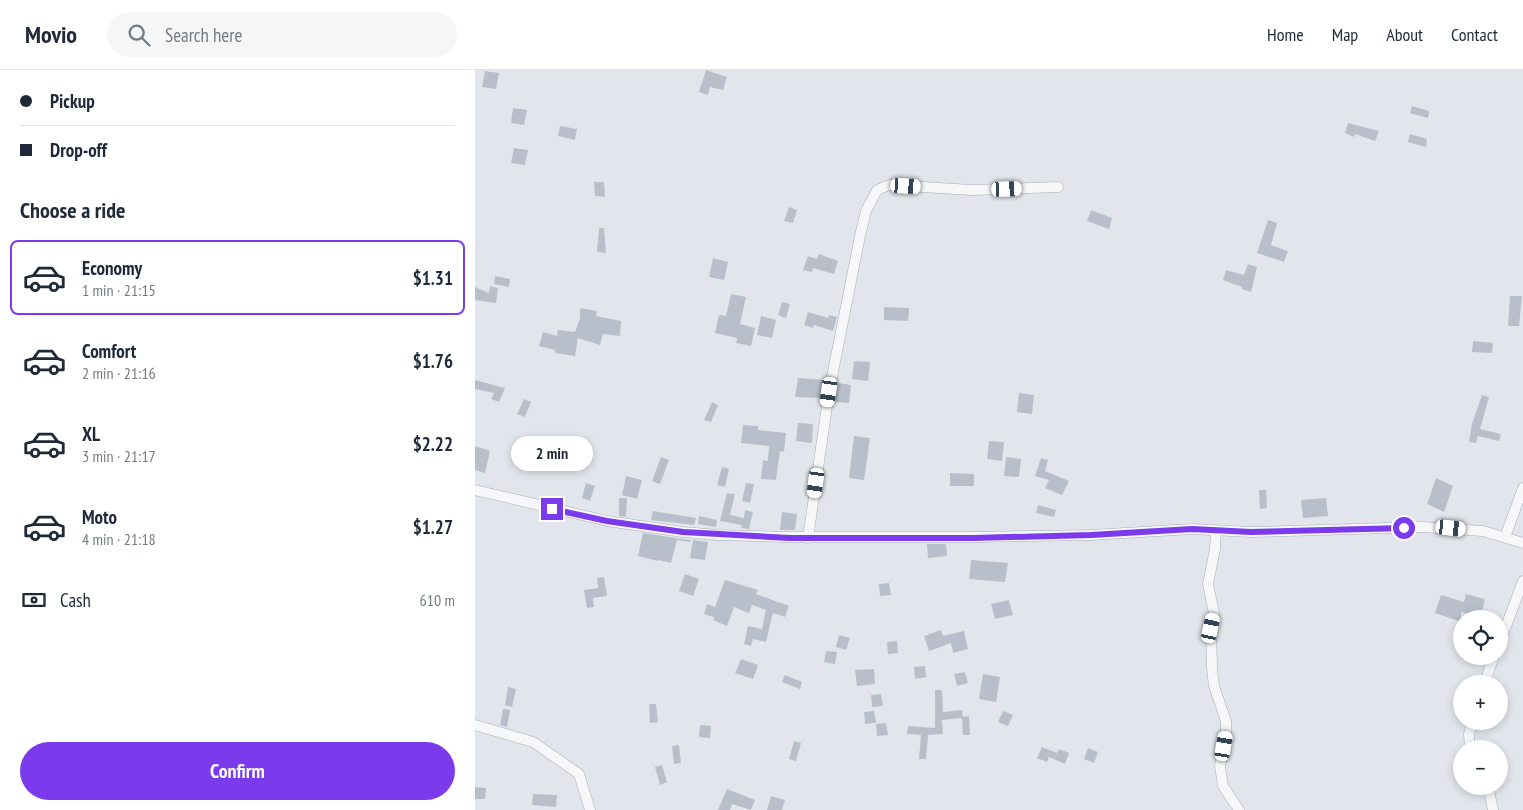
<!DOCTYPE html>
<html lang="en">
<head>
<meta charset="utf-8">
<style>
  :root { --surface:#fff; --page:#f6f6f7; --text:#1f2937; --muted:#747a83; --line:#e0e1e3; --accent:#7c3aed }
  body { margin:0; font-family:"PT Sans Narrow",sans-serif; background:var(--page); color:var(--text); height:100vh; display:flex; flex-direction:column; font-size:19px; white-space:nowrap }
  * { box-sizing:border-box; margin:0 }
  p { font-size:16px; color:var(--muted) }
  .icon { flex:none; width:28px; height:28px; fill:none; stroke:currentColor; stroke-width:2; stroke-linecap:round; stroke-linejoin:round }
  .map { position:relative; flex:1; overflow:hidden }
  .sheet { display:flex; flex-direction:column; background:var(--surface); width:475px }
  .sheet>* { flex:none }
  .hud { display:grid; align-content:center; height:110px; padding:0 20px; background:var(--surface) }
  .controls { position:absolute; left:978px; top:540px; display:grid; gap:10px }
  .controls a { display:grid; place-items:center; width:55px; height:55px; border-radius:50%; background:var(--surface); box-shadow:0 2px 8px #0003; font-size:25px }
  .end { position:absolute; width:22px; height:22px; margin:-11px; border:6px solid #7c3aed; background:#fff; box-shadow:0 0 0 2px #fff }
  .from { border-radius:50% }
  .bubble { position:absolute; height:35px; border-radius:18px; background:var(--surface); box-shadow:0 2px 8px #0003; font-size:16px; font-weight:600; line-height:35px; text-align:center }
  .car { position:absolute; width:15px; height:30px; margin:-15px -8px; border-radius:6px; box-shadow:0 0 4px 1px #0007; background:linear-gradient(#fff 24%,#345 0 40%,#fff 0 76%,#345 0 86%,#fff 0) }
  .hud b { display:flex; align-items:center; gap:18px; height:48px; font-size:19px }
  .hud b+b { border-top:1px solid var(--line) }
  .hud i { width:12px; height:12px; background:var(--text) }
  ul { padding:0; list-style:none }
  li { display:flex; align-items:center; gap:15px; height:75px; margin:0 10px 8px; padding:0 10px; border:2px solid transparent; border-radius:8px }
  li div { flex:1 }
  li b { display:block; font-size:19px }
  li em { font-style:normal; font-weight:600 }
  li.active { border-color:var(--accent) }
  li>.icon { width:45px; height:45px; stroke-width:1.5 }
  h2 { padding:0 20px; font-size:22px; line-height:60px }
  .pay { display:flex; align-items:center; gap:12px; height:55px; padding:0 20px; font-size:19px }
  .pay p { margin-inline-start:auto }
  .button { display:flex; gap:10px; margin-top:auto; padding:10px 20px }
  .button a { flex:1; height:58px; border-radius:30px; background:var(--accent); color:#fff; font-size:20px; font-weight:600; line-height:58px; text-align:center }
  header { display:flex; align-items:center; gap:30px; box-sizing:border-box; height:70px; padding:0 25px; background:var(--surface); border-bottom:1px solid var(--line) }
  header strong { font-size:24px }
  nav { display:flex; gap:28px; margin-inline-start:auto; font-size:18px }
  .search { width:350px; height:45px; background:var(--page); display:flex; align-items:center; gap:12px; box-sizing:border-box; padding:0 18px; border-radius:28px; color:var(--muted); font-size:19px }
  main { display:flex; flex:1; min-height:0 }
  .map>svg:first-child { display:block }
</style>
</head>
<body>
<header>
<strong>Movio</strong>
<div class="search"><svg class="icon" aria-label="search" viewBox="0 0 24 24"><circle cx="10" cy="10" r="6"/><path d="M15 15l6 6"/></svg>Search here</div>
<nav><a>Home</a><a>Map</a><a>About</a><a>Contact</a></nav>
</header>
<main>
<section class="sheet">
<div class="hud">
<b><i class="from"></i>Pickup</b>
<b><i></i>Drop-off</b>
</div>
<h2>Choose a ride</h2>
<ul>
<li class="active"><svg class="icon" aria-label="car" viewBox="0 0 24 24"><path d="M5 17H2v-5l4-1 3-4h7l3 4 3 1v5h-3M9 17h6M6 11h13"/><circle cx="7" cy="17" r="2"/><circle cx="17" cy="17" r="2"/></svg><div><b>Economy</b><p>1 min · 21:15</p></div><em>$1.31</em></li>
<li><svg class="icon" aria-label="car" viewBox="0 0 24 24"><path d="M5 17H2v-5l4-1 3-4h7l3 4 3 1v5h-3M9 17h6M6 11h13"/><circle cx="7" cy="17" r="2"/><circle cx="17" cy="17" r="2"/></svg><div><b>Comfort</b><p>2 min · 21:16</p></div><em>$1.76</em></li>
<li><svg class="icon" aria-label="car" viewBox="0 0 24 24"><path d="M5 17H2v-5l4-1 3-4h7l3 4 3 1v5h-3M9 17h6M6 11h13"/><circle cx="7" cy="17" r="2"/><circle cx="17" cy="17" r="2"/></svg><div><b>XL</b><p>3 min · 21:17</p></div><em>$2.22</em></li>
<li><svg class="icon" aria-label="car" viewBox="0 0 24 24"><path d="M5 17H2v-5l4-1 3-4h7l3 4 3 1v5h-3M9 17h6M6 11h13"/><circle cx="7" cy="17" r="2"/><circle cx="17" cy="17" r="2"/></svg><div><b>Moto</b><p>4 min · 21:18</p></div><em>$1.27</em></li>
</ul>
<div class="pay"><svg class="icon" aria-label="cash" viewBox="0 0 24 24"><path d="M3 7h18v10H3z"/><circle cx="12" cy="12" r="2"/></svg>Cash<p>610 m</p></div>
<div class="button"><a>Confirm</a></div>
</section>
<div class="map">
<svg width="1048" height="740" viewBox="0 0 1048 740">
  <rect width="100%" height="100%" fill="#e2e6ec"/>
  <path fill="#b9bfca" d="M 231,0 L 252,7 L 248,20 L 235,17 L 233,25 L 224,22 Z
    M 10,1 L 24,3 L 21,19 L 7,17 Z
    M 937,36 L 954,41 L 953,48 L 935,43 Z
    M 38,38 L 52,40 L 49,55 L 36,53 Z
    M 873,53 L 904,61 L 900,71 L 880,64 L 879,67 L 870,63 Z
    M 85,56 L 102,59 L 100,70 L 83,66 Z
    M 935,64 L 952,69 L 951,77 L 933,72 Z
    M 39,78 L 53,80 L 50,95 L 36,93 Z
    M 119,112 L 129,112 L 130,127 L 120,126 Z
    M 314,137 L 322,140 L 318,153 L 309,151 Z
    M 616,140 L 637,148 L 634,159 L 612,151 Z
    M 793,150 L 802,153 L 796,175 L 813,181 L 809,192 L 782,183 Z
    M 124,158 L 129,158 L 131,183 L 122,182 Z
    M 344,184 L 363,191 L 359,204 L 338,198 L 337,202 L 328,200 L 333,186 L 342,189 Z
    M 238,188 L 253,192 L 249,210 L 234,207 Z
    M 773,194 L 782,197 L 776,222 L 767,219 L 767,217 L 748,210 L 751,200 L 769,205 Z
    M 20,206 L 35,209 L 34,217 L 19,214 Z
    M 15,216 L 23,218 L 21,233 L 0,230 L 0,217 L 14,223 Z
    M 256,224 L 271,227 L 265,254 L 280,258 L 276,276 L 261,273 L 262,268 L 240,263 L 244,245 L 251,246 Z
    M 1035,226 L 1047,226 L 1044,256 L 1033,256 Z
    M 307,232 L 315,234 L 311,248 L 303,245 Z
    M 409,237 L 434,238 L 433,251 L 409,250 Z
    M 105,238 L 122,241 L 121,246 L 146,251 L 145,266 L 128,264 L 125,275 L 103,268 L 100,286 L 80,283 L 80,280 L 64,276 L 68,262 L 82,266 L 83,260 L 100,262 L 105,248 Z
    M 333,242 L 353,248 L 354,245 L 362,247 L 358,261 L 339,255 L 338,258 L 329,255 Z
    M 286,246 L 301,250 L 297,268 L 282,265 Z
    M 998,271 L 1018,273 L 1017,283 L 997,282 Z
    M 379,291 L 395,292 L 393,311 L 377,309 Z
    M 323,308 L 349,310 L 346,328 L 320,327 Z
    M 0,310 L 30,318 L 24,332 L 16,329 L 19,323 L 0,319 Z
    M 363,313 L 376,315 L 374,333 L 360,332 Z
    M 544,323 L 559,325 L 557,344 L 542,342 Z
    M 1007,325 L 1014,327 L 1005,359 L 1026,364 L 1024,371 L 1003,366 L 1001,373 L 994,372 L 997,354 Z
    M 49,329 L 56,332 L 50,347 L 42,344 Z
    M 237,332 L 243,335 L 236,352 L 229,350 Z
    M 323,353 L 338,354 L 337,373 L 321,371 Z
    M 268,355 L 283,356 L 283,360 L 311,363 L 309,382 L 305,381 L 301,410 L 286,409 L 288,390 L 293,391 L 294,376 L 266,373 Z
    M 379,366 L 395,368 L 389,410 L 374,408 Z
    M 514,371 L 529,372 L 527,391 L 512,389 Z
    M 0,376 L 15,381 L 10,403 L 0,400 Z
    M 93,382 L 101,384 L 97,399 L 89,396 Z
    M 186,387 L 194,390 L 185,414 L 177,411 Z
    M 531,387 L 546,389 L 544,407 L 529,406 Z
    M 566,388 L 573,390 L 570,401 L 594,411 L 587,425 L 570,418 L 574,410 L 560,406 Z
    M 247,397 L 254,399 L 250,417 L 242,415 Z
    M 475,403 L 499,404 L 499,416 L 475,416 Z
    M 151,406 L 167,410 L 162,429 L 147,425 Z
    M 961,408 L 978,416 L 969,442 L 952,434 Z
    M 111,413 L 120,416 L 115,431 L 107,428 Z
    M 271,413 L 279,414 L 275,433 L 267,431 Z
    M 784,420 L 791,420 L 792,438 L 785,439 Z
    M 252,423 L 260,424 L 255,445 L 269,448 L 270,440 L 278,442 L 274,459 L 266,458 L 267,455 L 245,451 Z
    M 144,428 L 152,428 L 151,447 L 144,446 Z
    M 851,428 L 853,446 L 828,448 L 826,430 Z
    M 563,435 L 581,440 L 579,447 L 561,443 Z
    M 178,441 L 221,448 L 219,455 L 176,450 Z
    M 307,442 L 322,444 L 320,460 L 305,460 Z
    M 224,446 L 242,450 L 241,457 L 223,454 Z
    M 168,463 L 207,469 L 216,470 L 215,472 L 202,470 L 196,493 L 183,490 L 183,491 L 163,486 Z
    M 218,470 L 233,472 L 230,490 L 215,488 Z
    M 452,474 L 471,474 L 472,486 L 453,488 Z
    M 496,490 L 533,493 L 530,512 L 494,509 Z
    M 210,504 L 224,509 L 218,526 L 204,521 Z
    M 129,507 L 132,526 L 118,528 L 119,537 L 112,538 L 109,520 L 123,518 L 122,508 Z
    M 250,510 L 283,520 L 281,524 L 314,536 L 310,547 L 298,543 L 291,572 L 278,569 L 276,576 L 269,574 L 273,556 L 287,559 L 291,540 L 277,535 L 274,543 L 259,537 L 252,556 L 238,550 L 239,547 L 229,544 L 232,534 L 240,537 Z
    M 414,513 L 416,525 L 405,526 L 404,514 Z
    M 991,524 L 1010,529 L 1006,547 L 986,542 L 986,552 L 960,543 L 966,525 L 989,532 Z
    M 534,530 L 538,545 L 520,549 L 516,534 Z
    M 466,560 L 468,566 L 489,561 L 493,579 L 478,583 L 476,573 L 454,581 L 449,566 Z
    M 364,565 L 375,568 L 371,580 L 361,577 Z
    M 422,571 L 423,583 L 413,584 L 412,572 Z
    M 351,581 L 362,582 L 360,594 L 349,592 Z
    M 266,589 L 283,595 L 278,609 L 260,603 Z
    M 450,596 L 451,607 L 440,609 L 439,597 Z
    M 399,599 L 400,614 L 382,616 L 380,600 Z
    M 490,602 L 493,613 L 482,616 L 479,604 Z
    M 508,604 L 525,607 L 521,632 L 504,629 Z
    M 310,605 L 327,612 L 325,619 L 307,612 Z
    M 33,617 L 41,619 L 37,637 L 30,635 Z
    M 460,620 L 467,620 L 468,642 L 487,640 L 488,647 L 494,646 L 495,665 L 488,665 L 487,648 L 467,650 L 468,664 L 453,665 L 451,689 L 444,689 L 446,665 L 432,664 L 433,656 L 460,658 Z
    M 406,624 L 408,636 L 397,637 L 396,625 Z
    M 174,634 L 181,634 L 183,652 L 175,653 Z
    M 28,639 L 35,640 L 32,657 L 25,655 Z
    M 399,641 L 401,653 L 390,654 L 389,642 Z
    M 528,641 L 538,645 L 533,656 L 523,652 Z
    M 411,653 L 413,665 L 402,666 L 401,654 Z
    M 225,655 L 236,656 L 235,668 L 224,667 Z
    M 319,671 L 326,673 L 321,691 L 314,689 Z
    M 204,675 L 206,693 L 199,694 L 197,676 Z
    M 567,677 L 582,683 L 584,679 L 594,683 L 590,694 L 574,687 L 572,692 L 562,688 Z
    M 613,678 L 623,682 L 619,693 L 609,689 Z
    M 187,695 L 192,712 L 185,715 L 180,697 Z
    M 0,717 L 11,718 L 10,729 L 0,729 Z
    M 252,719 L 280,730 L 276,740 L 257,734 L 255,740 L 243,740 Z
    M 58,724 L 82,725 L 81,737 L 57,735 Z
    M 296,726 L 310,730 L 307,740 L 292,740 Z"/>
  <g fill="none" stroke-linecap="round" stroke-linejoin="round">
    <g stroke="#a7adb7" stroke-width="11">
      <path id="minor" d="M 0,420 L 132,451 L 208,462 L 244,465 L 313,467 L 498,467 L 616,465 L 717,459 L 776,462 L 947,457 L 1008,461 L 1048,473
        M 741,460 L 740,479 L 733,514 L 739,543 L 736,558 L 737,598 L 739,616 L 751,651 L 751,666 L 745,696 L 748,716 L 764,740
        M 1030,467 L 1048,418
        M 333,468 L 354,322 L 385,166 L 391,141 L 402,120 L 414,115 L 497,120 L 583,117
        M 1024,575 L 1048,511
        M 1009,614 L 1019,586
        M 0,655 L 58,672 L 104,704 L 115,740
        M 995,679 L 994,664 L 998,651
        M 1013,716 L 1018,740"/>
    </g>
    <use href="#minor" stroke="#f5f7f9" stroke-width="10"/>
  </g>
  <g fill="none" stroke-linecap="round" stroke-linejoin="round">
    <path stroke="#7c3aed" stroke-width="6" d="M 77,439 L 132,451 L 208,462 L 314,468 L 498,468 L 616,465 L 717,459 L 776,462 L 929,458"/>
  </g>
</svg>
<div class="controls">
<a><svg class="icon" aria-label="locate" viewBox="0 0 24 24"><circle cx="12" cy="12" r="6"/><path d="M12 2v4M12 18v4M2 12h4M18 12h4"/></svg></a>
<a>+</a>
<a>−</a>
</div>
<i class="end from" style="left:929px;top:458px"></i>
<i class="end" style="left:77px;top:439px"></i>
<div class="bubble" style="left:36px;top:366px;width:82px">2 min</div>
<i class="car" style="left:431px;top:116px;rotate:93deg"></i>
<i class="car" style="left:532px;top:119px;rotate:88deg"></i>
<i class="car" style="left:354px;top:322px;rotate:188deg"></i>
<i class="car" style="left:341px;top:413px;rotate:188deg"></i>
<i class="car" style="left:976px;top:458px;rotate:96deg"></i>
<i class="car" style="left:736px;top:558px;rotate:12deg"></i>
<i class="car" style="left:749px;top:676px;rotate:10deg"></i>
</div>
</main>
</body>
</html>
